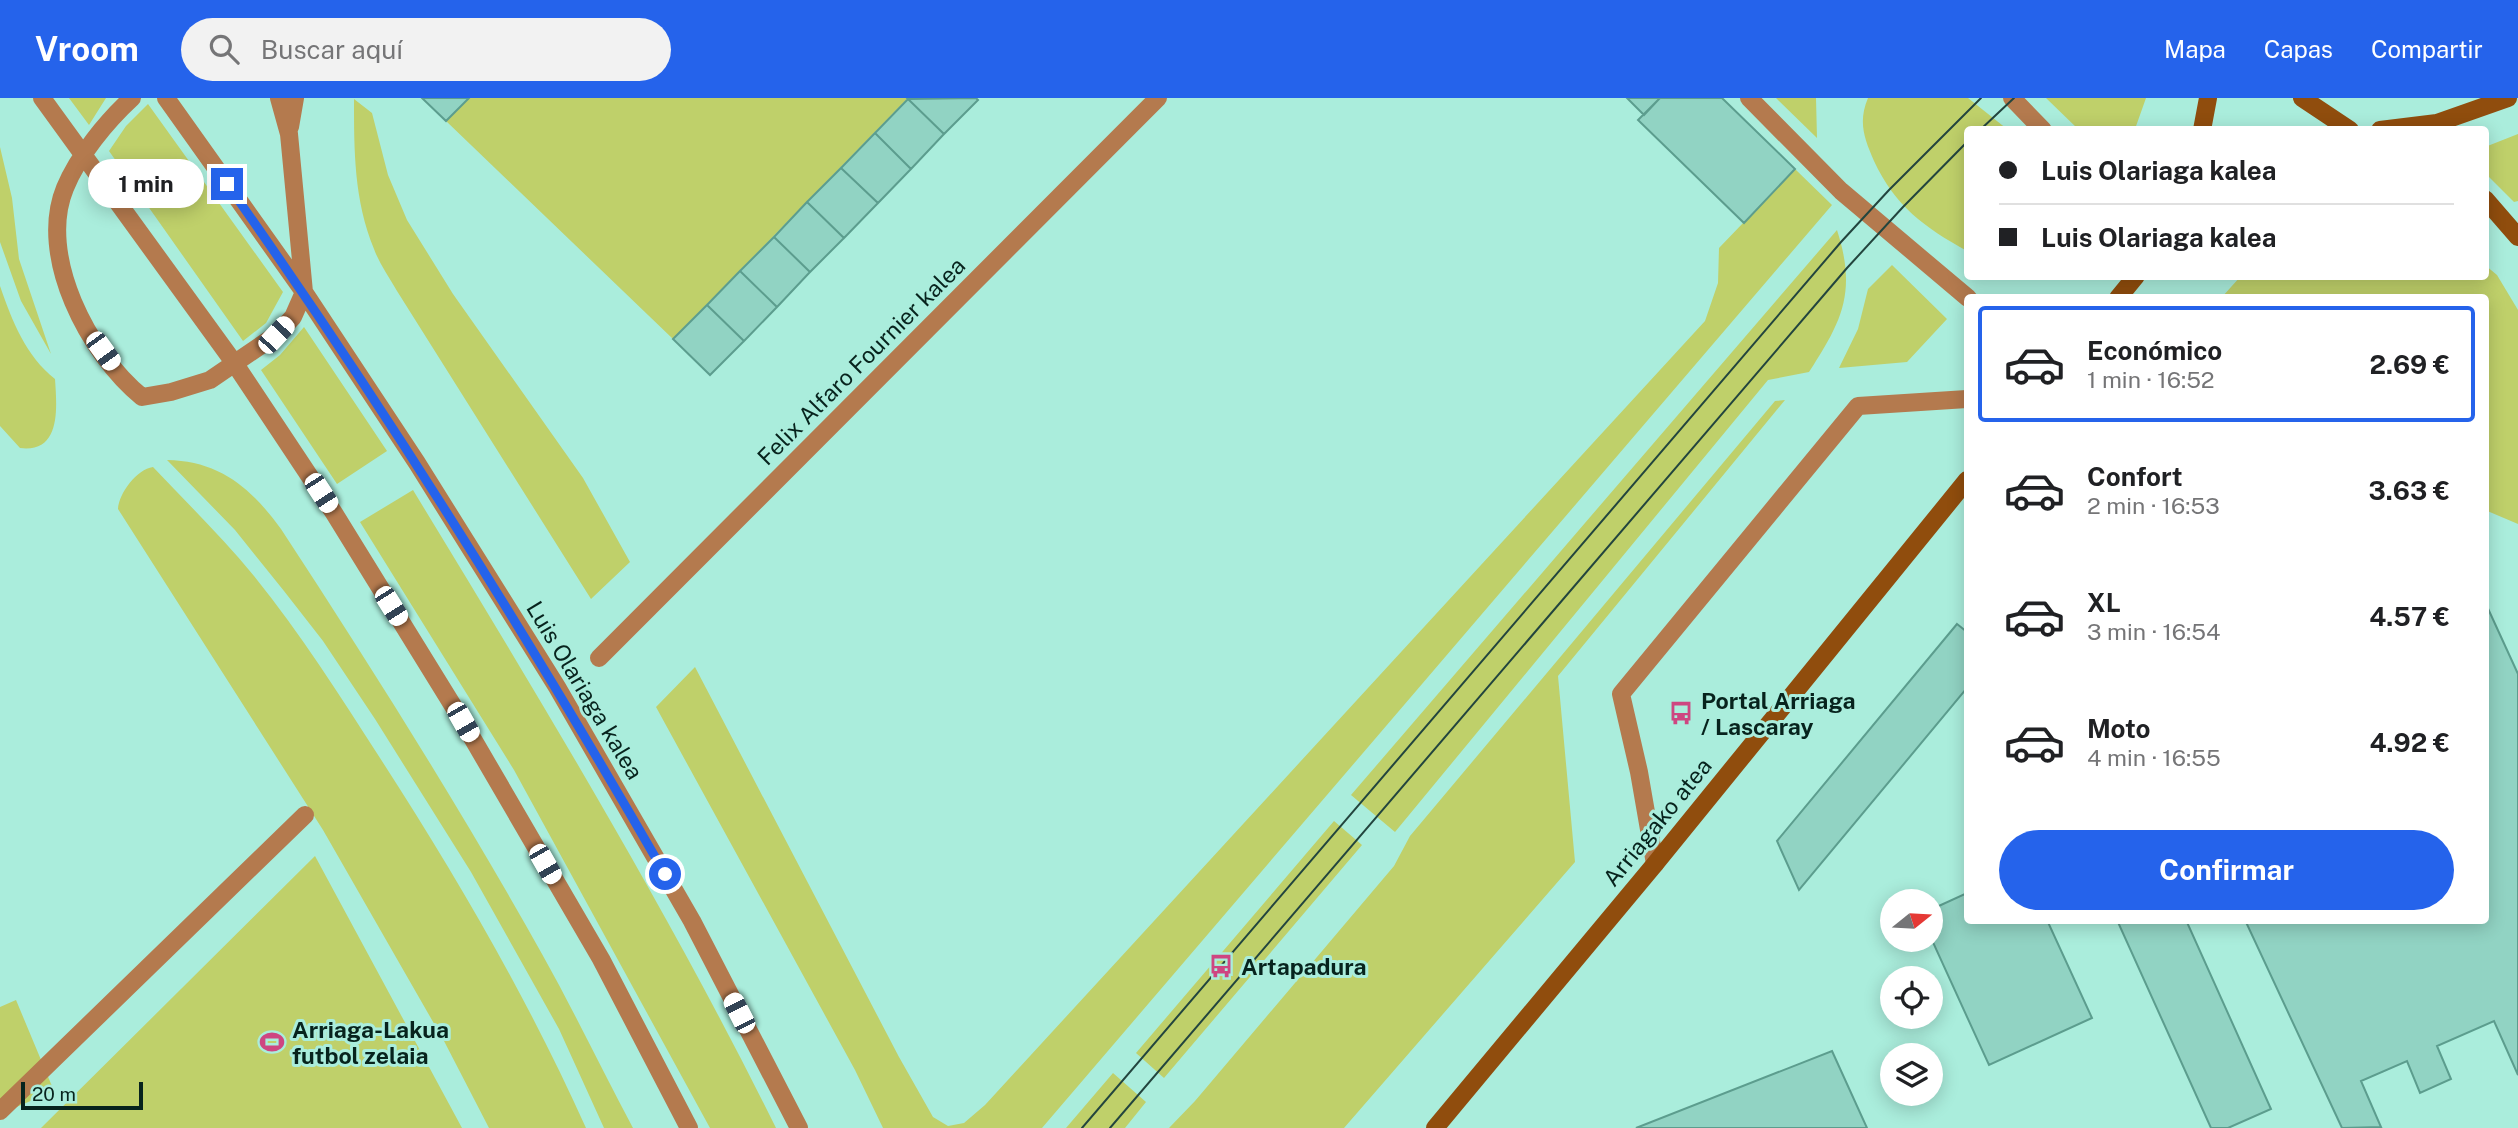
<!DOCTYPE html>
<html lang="es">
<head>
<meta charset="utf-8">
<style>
  :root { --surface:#fff; --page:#f2f2f2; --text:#202124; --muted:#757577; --line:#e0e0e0; --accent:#2563eb }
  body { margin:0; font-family:"Public Sans",sans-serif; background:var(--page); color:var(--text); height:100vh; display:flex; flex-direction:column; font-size:26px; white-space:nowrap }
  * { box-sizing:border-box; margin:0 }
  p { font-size:23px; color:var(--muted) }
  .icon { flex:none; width:38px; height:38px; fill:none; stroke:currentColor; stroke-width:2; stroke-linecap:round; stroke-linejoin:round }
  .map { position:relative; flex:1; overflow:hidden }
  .details { position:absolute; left:1964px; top:196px; width:525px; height:630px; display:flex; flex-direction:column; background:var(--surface); border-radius:7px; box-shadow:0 4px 18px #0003 }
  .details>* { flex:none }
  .hud { position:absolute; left:1964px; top:28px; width:525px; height:154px; border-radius:7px; box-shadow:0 4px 18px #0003; display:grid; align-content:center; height:154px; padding:0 35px; background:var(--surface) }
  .needle { width:46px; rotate:72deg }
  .buttons { position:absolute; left:1880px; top:791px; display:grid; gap:14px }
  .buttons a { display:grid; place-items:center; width:63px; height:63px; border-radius:50%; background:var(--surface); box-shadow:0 4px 18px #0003; font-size:35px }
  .scale { position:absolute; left:21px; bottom:18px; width:122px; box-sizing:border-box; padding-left:7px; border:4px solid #07231d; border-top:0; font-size:19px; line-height:24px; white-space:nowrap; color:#07231d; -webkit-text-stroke:5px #aaeddc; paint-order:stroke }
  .end { position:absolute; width:32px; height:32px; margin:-16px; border:9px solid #2563eb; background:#fff; box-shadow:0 0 0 4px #fff }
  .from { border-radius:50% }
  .bubble { position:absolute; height:49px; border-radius:24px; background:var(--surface); box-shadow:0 4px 18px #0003; font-size:23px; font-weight:700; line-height:49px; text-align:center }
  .car { position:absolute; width:21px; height:42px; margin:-21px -10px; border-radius:9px; box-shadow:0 0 5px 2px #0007; background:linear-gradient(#fff 24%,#345 0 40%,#fff 0 76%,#345 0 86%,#fff 0) }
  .hud b { display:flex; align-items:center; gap:24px; height:66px; font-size:26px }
  .hud b+b { border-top:2px solid var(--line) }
  .hud i { width:18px; height:18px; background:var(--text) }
  ul { padding:12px 0 0; list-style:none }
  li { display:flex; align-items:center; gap:21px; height:116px; margin:0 14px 10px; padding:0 21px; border:4px solid transparent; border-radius:7px }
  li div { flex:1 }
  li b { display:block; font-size:26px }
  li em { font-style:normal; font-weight:700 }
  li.active { border-color:var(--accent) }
  li>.icon { width:63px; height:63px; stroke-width:1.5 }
  .button { display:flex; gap:14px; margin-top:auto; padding:14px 35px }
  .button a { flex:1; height:80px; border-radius:42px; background:var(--accent); color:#fff; font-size:28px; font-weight:700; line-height:80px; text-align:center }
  header { display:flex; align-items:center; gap:42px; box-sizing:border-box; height:98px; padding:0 35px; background:var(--accent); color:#fff }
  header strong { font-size:33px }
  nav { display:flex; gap:38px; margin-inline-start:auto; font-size:24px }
  .search { width:490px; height:63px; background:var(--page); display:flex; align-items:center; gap:18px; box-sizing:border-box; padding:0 24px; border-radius:38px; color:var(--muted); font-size:26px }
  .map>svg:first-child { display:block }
</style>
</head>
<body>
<header>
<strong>Vroom</strong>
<div class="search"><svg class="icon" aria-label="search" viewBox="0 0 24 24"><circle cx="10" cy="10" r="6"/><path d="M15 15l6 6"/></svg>Buscar aquí</div>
<nav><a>Mapa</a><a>Capas</a><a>Compartir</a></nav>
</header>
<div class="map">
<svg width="2518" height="1030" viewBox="0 0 2518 1030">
  <rect width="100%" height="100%" fill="#aaeddc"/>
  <path fill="#bfd06a" d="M 69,0 L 106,0 L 89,27 Z
    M 469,0 L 908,0 L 673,241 L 446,23 Z
    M 1776,0 L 1816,0 L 1817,40 Z
    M 1868,0 L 1968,0 L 2007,31 L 1967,32 L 1967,153 C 1924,129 1895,108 1874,63 C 1864,40 1858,24 1868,0 Z
    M 2046,0 L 2146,0 L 2135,31 L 2079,32 Z
    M 354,1 L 372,15 L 388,77 L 407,122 L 453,196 L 583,380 L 630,464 L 591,501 L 397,193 C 389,179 379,165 374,151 C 354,102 354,53 354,1 Z
    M 148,6 L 283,194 L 266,225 L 243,243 L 109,53 L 126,28 Z
    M 2518,36 L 2518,103 L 2514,104 L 2485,75 L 2485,49 Z
    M 0,49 L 12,100 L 19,161 L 51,256 L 21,203 L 0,144 Z
    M 1795,71 L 1832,107 L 1042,1030 L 883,1030 L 855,972 L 656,609 L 695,569 L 899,959 L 933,1019 L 948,1028 L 964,1025 L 985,1007 L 1705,223 L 1718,185 L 1719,150 Z
    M 1837,132 C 1857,194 1842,223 1809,274 L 1768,282 L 1395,734 L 1351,697 Z
    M 1892,167 L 1947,221 L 1907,264 L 1839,270 L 1858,231 L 1868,191 Z
    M 2485,167 L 2497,177 L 2518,212 L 2518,426 L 2485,412 L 2485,200 L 2222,199 L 2240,179 L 2485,178 Z
    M 0,188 C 12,223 26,258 55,281 C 57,311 61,355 20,350 L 0,328 Z
    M 304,229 L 387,353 L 337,386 L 261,272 L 280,257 Z
    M 1785,302 L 1558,578 L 1575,764 L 1344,1030 L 1169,1030 L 1195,1003 L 1394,768 L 1410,738 L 1775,303 Z
    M 167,362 C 220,363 251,390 281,431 C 372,570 461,711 542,856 C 574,913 602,972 633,1030 L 604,1030 L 559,931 L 471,774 L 375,621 L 323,543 L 284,493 L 235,432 Z
    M 153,369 C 187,405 223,440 254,478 C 301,536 340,598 380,660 C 457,779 528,901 586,1030 L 489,1030 L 444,943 L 323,732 L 118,411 C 119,395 137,371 153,369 Z
    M 413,392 C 540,601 667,810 776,1030 L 710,1030 L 514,672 L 360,424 Z
    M 1334,723 L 1362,747 L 1164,980 L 1136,955 Z
    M 315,758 L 462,1030 L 41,1030 Z
    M 16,902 L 54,993 L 0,1016 L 0,909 Z
    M 1113,975 L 1146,1004 L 1125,1030 L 1066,1030 Z"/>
  <path fill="#91d3c3" stroke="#5c9d8e" stroke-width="2" d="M 422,0 L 469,0 L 446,23 Z
    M 976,0 L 978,2 L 944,36 L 908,1 Z
    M 1627,0 L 1660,0 L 1644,17 Z
    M 1660,0 L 1722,0 L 1795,71 L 1744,125 L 1638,22 Z
    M 908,1 L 944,36 L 911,71 L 875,35 Z
    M 875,35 L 911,71 L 878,105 L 841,70 Z
    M 841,70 L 878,105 L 844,140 L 807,104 Z
    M 807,104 L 844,140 L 810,174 L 774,139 Z
    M 774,139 L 810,174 L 777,209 L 740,173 Z
    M 740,173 L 777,209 L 744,243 L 707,207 Z
    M 707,207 L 744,243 L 710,277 L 673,241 Z
    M 2485,504 L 2518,576 L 2518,977 L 2494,923 L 2437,948 L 2451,981 L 2420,995 L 2407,963 L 2361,983 L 2381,1029 L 2342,1030 L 2245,822 L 2485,822 Z
    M 1957,526 L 1967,534 L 1967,590 L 1799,792 L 1777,743 Z
    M 1967,795 L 1967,822 L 2047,822 L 2092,920 L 1989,967 L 1931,840 L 1936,837 L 1930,825 L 1930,812 Z
    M 2117,822 L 2186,822 L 2271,1011 L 2228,1030 L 2211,1030 Z
    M 1832,953 L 1867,1030 L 1636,1030 Z"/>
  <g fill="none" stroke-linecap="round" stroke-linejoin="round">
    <path stroke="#b47a4e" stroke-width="18" d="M 1655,766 L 1639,674 L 1621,596 L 1858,308 L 1967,301"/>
    <path stroke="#b47a4e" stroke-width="18" d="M 42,0 L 235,266 L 334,415 L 463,624 L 601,861 L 689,1030
      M 132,0 C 107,23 78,58 65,90 C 37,158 89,256 142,299 L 171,294 L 210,282 L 276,237 L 293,219 L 304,194 L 289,36 L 279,0
      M 166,0 L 304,194 L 417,365 L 557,589 L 692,823 L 799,1030
      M 1749,0 L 1841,93 L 1968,200
      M 2012,0 L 2043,32
      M 290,29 L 295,0
      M 599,560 L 1158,0
      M 0,1013 L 305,717"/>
    <path stroke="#904d0d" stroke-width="18" d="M 2302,0 L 2350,32
      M 2202,32 L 2208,0
      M 2380,32 L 2437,25 L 2508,0
      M 2485,101 L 2518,139
      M 2118,200 L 2136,178
      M 1435,1030 L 1655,766 L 1967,382"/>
    <path stroke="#23453e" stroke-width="2" d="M 1980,32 L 2014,0
      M 1082,1030 L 1841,144 L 1889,92 L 1981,0
      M 1110,1030 L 1847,170 L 1903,109 L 1967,44"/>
  </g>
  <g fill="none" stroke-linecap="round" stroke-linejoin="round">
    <path stroke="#2563eb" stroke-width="9" d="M 227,86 C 385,309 529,540 665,776"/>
  </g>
  <defs>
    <g id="bus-bare" transform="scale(1.89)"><path d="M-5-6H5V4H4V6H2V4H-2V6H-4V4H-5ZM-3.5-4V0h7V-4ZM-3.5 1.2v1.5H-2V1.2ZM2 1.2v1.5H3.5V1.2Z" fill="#ce4681" stroke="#aaeddc" stroke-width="2.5" paint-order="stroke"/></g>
    <g id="stadium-bare" transform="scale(1.89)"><path d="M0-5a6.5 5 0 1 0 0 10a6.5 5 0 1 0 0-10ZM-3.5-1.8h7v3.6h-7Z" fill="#ce4681" stroke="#aaeddc" stroke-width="2.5" paint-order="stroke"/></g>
  </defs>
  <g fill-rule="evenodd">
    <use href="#bus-bare" x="1681" y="615"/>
    <use href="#bus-bare" x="1221" y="868"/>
    <use href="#stadium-bare" x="272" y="944"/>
  </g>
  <g text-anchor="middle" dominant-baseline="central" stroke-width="6" stroke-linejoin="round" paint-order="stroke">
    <g font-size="23" fill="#07231d" stroke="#aaeddc">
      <text transform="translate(861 263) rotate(-45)">Felix Alfaro Fournier kalea</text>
      <text transform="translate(585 592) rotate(59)">Luis Olariaga kalea</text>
      <text transform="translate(1657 724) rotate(-51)">Arriagako atea</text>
    </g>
    <g font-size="23" font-weight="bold" fill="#07231d" stroke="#aaeddc" text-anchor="start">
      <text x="1701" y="602">Portal Arriaga<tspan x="1701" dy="26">/ Lascaray</tspan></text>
      <text x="1241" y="868">Artapadura</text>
      <text x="292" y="931">Arriaga-Lakua<tspan x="292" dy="26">futbol zelaia</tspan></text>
    </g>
  </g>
</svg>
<div class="buttons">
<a><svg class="needle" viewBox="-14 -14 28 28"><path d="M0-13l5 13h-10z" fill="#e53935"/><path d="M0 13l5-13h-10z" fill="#757577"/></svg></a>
<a><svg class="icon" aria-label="locate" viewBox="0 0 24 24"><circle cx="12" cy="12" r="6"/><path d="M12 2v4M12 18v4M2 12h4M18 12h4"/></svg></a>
<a><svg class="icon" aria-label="layers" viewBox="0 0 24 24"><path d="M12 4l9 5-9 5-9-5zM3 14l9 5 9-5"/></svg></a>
</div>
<div class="scale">20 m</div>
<i class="end from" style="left:665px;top:776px"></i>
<i class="end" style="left:227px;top:86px"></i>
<div class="bubble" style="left:88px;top:61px;width:116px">1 min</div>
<i class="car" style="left:276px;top:237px;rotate:43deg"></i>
<i class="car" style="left:103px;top:253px;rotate:144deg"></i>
<i class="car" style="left:321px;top:395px;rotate:147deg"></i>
<i class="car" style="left:391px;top:508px;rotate:148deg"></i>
<i class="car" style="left:463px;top:624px;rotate:150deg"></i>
<i class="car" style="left:545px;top:766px;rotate:150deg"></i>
<i class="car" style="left:739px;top:915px;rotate:333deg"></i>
<div class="hud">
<b><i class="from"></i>Luis Olariaga kalea</b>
<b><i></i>Luis Olariaga kalea</b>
</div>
<section class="details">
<ul>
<li class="active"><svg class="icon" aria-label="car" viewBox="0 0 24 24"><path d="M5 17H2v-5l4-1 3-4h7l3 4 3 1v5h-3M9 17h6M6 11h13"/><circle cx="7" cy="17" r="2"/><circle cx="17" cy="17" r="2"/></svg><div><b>Económico</b><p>1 min · 16:52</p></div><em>2.69 €</em></li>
<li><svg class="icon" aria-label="car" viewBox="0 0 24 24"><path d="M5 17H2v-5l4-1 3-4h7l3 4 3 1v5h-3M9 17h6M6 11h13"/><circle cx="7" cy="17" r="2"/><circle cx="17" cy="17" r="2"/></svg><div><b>Confort</b><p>2 min · 16:53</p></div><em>3.63 €</em></li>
<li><svg class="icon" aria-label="car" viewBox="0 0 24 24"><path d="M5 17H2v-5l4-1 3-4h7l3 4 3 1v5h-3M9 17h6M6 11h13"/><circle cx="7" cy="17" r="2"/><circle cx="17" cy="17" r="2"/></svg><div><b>XL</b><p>3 min · 16:54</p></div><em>4.57 €</em></li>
<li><svg class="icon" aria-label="car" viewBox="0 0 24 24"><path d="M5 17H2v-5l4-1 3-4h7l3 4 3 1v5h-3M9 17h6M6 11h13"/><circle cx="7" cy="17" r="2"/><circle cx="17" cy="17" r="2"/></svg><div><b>Moto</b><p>4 min · 16:55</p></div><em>4.92 €</em></li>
</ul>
<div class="button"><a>Confirmar</a></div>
</section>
</div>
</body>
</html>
